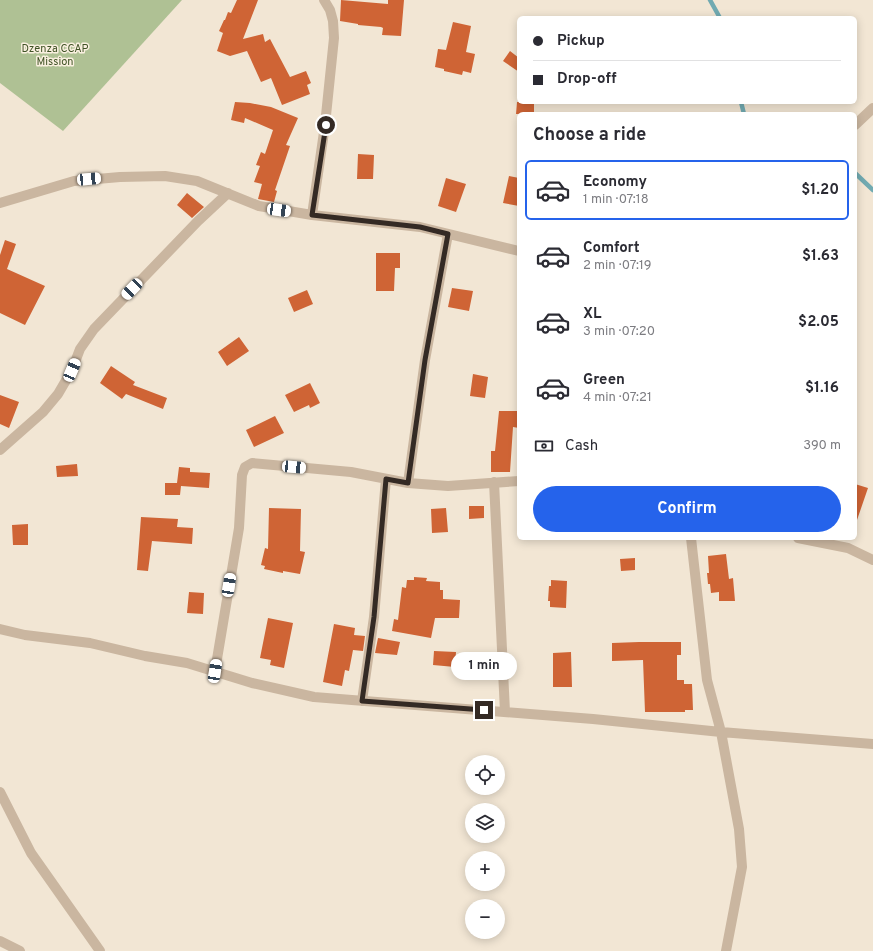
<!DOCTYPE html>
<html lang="en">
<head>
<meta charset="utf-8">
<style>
  :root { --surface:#fff; --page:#f2f2f3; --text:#2b2b33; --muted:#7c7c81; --line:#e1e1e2; --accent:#2563eb }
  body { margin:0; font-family:Overpass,sans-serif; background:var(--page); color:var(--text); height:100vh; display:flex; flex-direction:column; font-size:15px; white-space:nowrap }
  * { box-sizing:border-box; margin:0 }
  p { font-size:13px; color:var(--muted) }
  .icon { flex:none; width:22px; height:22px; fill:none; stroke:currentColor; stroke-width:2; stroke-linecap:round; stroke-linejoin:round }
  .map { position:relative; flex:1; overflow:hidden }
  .side { position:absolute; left:517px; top:112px; width:340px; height:428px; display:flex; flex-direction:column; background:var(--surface); border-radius:6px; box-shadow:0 2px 10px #0003 }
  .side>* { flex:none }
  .guide { position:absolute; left:517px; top:16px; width:340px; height:88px; border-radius:6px; box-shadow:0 2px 10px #0003; display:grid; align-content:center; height:88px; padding:0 16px; background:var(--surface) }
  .buttons { position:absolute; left:465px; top:755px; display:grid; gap:8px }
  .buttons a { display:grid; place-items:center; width:40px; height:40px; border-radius:50%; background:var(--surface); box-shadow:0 2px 10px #0003; font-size:20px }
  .end { position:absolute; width:18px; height:18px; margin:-9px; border:5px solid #342a24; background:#fff; box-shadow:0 0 0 2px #fff }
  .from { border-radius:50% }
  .bubble { position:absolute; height:28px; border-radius:14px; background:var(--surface); box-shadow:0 2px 10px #0003; font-size:13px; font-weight:700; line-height:28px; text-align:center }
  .car { position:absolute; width:12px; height:24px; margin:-12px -6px; border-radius:5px; box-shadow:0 0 3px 1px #0007; background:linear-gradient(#fff 24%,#345 0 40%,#fff 0 76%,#345 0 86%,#fff 0) }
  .guide b { display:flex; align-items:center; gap:14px; height:38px; font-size:15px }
  .guide b+b { border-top:1px solid var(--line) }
  .guide i { width:10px; height:10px; background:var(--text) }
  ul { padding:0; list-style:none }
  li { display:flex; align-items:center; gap:12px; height:60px; margin:0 8px 6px; padding:0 8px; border:2px solid transparent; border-radius:6px }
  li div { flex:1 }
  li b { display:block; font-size:15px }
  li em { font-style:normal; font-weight:700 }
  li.active { border-color:var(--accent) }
  li>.icon { width:36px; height:36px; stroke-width:1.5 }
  h2 { padding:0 16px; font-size:18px; line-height:48px }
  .pay { display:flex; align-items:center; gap:10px; height:44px; padding:0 16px; font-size:15px }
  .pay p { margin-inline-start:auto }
  .action { display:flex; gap:8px; margin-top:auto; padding:8px 16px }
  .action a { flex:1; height:46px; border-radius:24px; background:var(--accent); color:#fff; font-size:16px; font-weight:700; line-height:46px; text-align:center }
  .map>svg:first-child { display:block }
</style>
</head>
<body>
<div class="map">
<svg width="873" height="951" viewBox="0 0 873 951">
  <rect width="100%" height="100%" fill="#f2e6d4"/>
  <path fill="#afc194" d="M 0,0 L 182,0 L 63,131 L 0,83 Z"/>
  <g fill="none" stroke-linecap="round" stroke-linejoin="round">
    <path stroke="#71aab1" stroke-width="4.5" d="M 710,0 L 720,18
      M 741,102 L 744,114
      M 855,173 L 873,190"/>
  </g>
  <path fill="#cf6435" d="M 237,0 L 258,0 L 243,39 L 263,34 L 265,42 L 270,39 L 290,77 L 306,71 L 311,83 L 307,85 L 310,94 L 282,105 L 271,78 L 261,82 L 247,51 L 230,56 L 217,51 L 223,33 L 219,31 L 224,20 L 225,20 L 228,12 L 231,13 Z
    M 341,0 L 388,4 L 388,0 L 404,0 L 401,36 L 382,35 L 383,28 L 381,27 L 358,25 L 358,24 L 340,21 Z
    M 453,22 L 471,26 L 466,52 L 475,54 L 471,73 L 463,71 L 462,75 L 444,71 L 444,69 L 435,67 L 438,49 L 446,50 Z
    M 510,51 L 519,58 L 519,72 L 503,61 Z
    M 235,102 L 250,103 L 271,107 L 298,118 L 286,145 L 290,146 L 275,190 L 277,191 L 274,202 L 258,199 L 262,184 L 254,182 L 260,166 L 256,165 L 261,152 L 265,154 L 273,130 L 245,118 L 244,123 L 231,120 Z
    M 517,102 L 534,102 L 534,114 L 516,114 Z
    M 358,154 L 374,155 L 373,179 L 357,179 Z
    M 509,176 L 519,178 L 519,206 L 503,203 Z
    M 446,178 L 466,184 L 456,212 L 438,206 Z
    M 187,193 L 204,207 L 192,218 L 177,205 Z
    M 5,240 L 16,244 L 7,269 L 45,286 L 25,325 L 0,313 L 0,255 Z
    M 376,253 L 400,253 L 400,268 L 395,268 L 394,291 L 376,291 Z
    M 452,288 L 473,291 L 469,311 L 448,307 Z
    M 307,290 L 313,304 L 294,312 L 288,298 Z
    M 239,337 L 249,351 L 227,366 L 218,352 Z
    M 111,366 L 135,382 L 133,385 L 167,398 L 163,409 L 126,394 L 122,399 L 100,383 Z
    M 473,374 L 488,377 L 485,398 L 470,396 Z
    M 310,383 L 320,403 L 310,408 L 309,405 L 294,412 L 285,395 Z
    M 0,395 L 19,402 L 9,428 L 0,424 Z
    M 499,411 L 519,411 L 519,428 L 513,427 L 510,472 L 491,472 L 491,451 L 495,451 Z
    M 275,416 L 284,433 L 254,447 L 246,430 Z
    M 77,464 L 78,476 L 57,477 L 56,466 Z
    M 179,467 L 190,468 L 190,472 L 210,473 L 209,488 L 181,486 L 180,495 L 165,495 L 165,483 L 177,483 Z
    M 855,484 L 868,488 L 857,520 L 855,520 Z
    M 469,506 L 484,506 L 484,518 L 469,519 Z
    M 269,508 L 301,509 L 300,551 L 305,552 L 300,574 L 283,571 L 283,573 L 264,569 L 265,566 L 261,565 L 265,548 L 268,549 Z
    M 446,508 L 448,532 L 432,533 L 431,509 Z
    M 141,517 L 178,519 L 177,527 L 193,528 L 192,544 L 152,541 L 148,571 L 137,570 Z
    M 28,524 L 28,545 L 13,545 L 12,525 Z
    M 726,554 L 729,579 L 733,578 L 735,601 L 719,601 L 719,592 L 711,593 L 710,584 L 708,584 L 707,573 L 709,573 L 708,556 Z
    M 635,558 L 635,570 L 621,571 L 620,559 Z
    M 414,577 L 427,578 L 426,581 L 440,582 L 440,590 L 443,590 L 443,599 L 460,600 L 459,618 L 435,618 L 431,638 L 392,631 L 394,619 L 398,620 L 402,587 L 406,588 L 407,580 L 414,580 Z
    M 551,580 L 567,581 L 566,608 L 550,607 L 550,601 L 548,601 L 549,586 L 551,586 Z
    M 189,592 L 204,593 L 203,614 L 187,613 Z
    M 268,618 L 293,623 L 284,668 L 270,665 L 271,660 L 260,658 Z
    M 334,624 L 355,628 L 354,635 L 365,636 L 363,651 L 353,650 L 349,671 L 345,670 L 342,686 L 323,682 Z
    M 378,638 L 400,642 L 397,655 L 375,653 Z
    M 639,642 L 681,642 L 681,655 L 677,655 L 677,680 L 684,680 L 684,684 L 692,684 L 693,710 L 685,710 L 685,712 L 645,712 L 643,660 L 612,661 L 612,643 Z
    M 434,651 L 456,652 L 455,667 L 433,665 Z
    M 571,652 L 572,687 L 553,687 L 553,653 Z"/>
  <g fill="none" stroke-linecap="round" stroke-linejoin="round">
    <path stroke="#cab6a0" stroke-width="10" d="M 855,125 L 873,108
      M 0,203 L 74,181 L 120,177 L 165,176 L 197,181 L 259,206 L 312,215 L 420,227 L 519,251
      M 312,215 L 325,125 L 334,38 L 333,21 L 330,10 L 324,0
      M 0,450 L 43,412 L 58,394 L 72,370 L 80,349 L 94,329 L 198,221 L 228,193
      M 494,482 L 505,712
      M 408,483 L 425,360 L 448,234
      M 691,538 L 707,680 L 721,732 L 739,829 L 742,867 L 726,951
      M 798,538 L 848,548 L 873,560
      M 0,629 L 25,635 L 90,643 L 145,656 L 187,663 L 252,683 L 314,697 L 593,719 L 721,732 L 873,744
      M 215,671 L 239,528 L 242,475 L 245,467 L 252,463 L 351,472 L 408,483 L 448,486 L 519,481
      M 362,701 L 374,617 L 386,479
      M 0,792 L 31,853 L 100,951
      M 0,941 L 20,951"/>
  </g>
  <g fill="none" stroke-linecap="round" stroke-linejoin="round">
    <path stroke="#342a24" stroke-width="5" d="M 326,125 L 312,215 L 420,227 L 448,234 L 425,360 L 408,483 L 386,479 L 374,617 L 362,701 L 484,710"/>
  </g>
  <g text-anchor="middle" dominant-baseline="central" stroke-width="3" stroke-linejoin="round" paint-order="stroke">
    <g font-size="11" fill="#405326" stroke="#faf0e0">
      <text x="55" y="49">Dzenza CCAP<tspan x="55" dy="13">Mission</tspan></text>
    </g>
  </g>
</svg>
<div class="buttons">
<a><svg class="icon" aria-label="locate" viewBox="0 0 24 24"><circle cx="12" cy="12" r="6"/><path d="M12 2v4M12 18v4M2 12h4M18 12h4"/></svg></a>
<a><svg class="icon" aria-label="layers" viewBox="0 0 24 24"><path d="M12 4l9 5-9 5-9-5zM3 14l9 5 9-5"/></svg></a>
<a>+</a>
<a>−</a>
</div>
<i class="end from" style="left:326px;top:125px"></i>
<i class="end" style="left:484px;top:710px"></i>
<div class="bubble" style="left:451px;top:652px;width:66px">1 min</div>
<i class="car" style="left:89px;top:179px;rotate:85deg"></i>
<i class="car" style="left:279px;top:210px;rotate:98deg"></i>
<i class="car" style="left:132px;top:289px;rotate:224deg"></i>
<i class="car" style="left:72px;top:370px;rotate:23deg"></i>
<i class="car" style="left:294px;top:467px;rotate:95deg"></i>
<i class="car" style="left:229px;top:585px;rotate:9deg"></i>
<i class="car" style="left:215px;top:671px;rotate:9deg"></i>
<div class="guide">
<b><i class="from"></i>Pickup</b>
<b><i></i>Drop-off</b>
</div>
<section class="side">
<h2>Choose a ride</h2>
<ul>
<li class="active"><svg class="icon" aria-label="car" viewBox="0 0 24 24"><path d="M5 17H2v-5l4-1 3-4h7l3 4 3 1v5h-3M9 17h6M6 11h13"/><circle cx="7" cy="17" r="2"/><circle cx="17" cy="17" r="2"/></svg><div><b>Economy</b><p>1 min · 07:18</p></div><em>$1.20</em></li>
<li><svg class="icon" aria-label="car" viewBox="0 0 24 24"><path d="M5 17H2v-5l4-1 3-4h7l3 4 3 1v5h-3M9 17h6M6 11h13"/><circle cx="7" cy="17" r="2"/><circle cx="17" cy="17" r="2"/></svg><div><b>Comfort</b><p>2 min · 07:19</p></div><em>$1.63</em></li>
<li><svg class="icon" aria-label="car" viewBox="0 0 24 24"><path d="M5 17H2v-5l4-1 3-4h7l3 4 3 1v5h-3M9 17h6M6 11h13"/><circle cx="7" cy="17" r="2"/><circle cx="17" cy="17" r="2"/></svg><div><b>XL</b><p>3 min · 07:20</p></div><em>$2.05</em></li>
<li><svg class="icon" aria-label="car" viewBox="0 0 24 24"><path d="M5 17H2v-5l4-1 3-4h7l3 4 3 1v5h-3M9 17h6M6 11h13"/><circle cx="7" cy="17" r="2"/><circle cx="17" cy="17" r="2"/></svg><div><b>Green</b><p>4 min · 07:21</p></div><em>$1.16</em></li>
</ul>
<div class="pay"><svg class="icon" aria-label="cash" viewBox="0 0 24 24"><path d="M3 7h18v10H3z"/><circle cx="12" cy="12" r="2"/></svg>Cash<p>390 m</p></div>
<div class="action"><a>Confirm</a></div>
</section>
</div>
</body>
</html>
